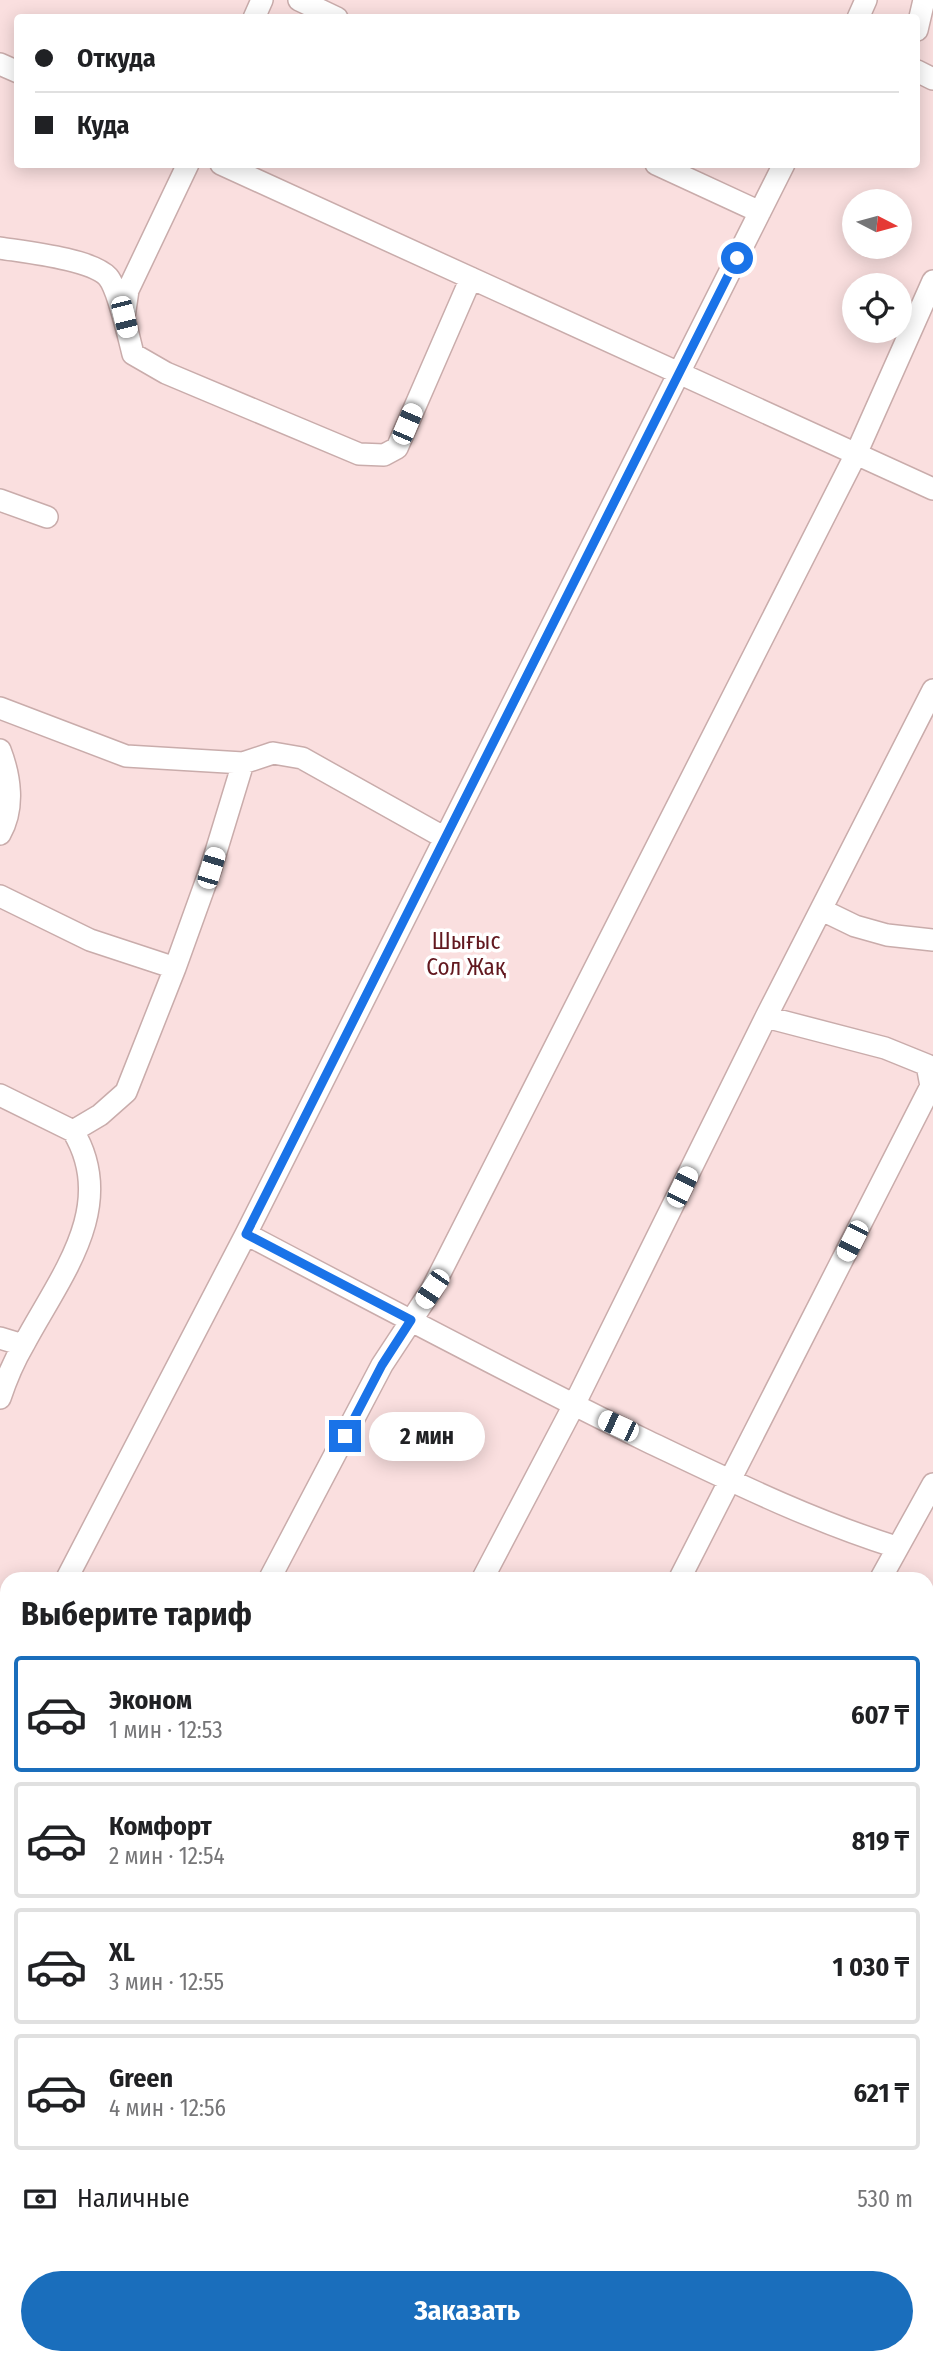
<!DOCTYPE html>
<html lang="ru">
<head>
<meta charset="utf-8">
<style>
  :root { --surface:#fff; --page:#f6f6f6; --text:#202124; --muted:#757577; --line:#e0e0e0; --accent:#1a6ebc }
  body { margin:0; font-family:"Fira Sans Condensed",sans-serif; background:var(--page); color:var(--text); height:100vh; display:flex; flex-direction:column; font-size:26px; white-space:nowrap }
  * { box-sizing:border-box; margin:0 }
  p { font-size:23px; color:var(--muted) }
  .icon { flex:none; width:38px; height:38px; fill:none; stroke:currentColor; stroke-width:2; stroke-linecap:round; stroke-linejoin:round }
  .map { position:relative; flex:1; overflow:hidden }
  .side { position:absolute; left:0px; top:1572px; width:934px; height:793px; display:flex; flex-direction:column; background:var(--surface); border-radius:21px 21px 0 0; box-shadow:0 4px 18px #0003 }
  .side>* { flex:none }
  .hud { position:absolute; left:14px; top:14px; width:906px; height:154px; border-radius:7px; box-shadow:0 4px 18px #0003; display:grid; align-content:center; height:154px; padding:0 21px; background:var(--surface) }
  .needle { width:46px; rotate:96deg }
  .buttons { position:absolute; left:842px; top:189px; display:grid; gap:14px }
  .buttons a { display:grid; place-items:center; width:70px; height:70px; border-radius:50%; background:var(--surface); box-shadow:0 4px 18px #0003; font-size:35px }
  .end { position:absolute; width:32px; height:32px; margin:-16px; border:9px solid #1a73e8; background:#fff; box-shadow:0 0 0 4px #fff }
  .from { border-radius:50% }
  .bubble { position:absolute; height:49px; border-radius:24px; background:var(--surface); box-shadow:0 4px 18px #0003; font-size:23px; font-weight:700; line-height:49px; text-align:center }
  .car { position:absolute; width:21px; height:42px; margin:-21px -10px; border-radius:9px; box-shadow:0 0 5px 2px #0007; background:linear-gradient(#fff 24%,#345 0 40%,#fff 0 76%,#345 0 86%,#fff 0) }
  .hud b { display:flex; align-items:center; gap:24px; height:66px; font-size:26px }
  .hud b+b { border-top:2px solid var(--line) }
  .hud i { width:18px; height:18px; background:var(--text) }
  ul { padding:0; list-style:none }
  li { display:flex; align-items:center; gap:21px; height:116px; margin:0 14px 10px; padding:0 7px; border:4px solid var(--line); border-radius:7px }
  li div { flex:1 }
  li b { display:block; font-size:26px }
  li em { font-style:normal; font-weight:700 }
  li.on { border-color:var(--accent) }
  li>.icon { width:63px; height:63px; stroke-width:1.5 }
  h2 { padding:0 21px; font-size:32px; line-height:84px }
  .pay { display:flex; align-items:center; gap:18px; height:77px; padding:0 21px; font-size:26px }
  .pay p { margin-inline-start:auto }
  .button { display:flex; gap:14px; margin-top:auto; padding:14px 21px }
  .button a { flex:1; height:80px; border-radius:42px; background:var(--accent); color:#fff; font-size:28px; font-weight:700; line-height:80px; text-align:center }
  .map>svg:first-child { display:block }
</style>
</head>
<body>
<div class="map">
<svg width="933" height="2364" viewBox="0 0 933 2364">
  <rect width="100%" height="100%" fill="#fbfbfb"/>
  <path fill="#fadfdf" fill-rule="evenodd" d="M 0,0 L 933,0 L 933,2364 L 0,2364 ZM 18,18 L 917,18 L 917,164 L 18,164 ZM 854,201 L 900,201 L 900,247 L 854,247 ZM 854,285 L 900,285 L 900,331 L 854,331 ZM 7,1578 L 928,1578 L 928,2357 L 7,2357 Z"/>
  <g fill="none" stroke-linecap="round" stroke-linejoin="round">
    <g stroke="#c9acab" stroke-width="24">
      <path id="minor" d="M 299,0 L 337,18
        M 254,18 L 262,0
        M 858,18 L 866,0
        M 917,30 L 924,0
        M 0,64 L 18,72
        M 917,71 L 933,79
        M 221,164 L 933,489
        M 656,164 L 760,212
        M 0,248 C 25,252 92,259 108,277 C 118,289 129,338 133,354 L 166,373 L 359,454 L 384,455 L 397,448 L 471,278
        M 124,317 L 128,290 L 188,164
        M 0,500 L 47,517
        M 0,708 L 126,756 L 243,763 L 273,753 L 302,758 L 445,838
        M 0,750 C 10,776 15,808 0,834
        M 0,896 L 90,940 L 175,968
        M 822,910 L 855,926 L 887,935 L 933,940
        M 0,1095 L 73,1131 L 100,1115 L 126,1092 L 175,968 L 211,868 L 243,763
        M 246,1234 C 379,1304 512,1375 647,1441 C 729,1480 810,1520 896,1547
        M 0,1338 L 23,1345
        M 0,1398 C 6,1380 14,1361 24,1344 C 59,1278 119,1207 73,1131
        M 67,1578 L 246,1234 L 784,164
        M 270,1578 L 382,1365 L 432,1289 L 856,454 L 933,281
        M 483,1578 L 574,1405 L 766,1017 L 933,690
        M 680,1578 L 931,1086 L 927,1065 L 885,1048 L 766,1017
        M 881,1578 L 933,1484
        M 0,1708 L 7,1695
        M 0,2106 L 7,2092
        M 0,2317 L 7,2321
        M 60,2357 L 70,2364
        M 278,2364 L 281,2357
        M 489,2364 L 493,2357
        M 606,2364 L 611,2357"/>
    </g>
    <use href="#minor" stroke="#fff" stroke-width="21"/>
  </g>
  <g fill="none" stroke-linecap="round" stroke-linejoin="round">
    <path stroke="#1a73e8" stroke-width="9" d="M 345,1436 L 382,1365 L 411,1320 L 246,1234 L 737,258"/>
  </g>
  <g text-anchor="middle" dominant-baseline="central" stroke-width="7" stroke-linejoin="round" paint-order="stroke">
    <g font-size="23" fill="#62181f" stroke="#fff">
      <text x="466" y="941">Шығыс<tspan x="466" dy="26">Сол Жақ</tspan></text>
    </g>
  </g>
</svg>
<div class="buttons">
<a><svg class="needle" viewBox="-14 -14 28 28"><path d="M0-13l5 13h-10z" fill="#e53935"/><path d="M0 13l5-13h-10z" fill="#757577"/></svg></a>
<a><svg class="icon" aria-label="locate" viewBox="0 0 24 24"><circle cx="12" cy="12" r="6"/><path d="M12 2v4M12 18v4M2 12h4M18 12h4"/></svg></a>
</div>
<i class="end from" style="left:737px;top:258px"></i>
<i class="end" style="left:345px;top:1436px"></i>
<div class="bubble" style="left:369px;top:1412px;width:116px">2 мин</div>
<i class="car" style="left:124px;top:317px;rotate:166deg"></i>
<i class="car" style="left:407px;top:424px;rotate:23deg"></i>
<i class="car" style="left:211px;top:868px;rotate:17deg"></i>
<i class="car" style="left:682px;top:1187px;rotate:26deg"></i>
<i class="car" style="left:852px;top:1241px;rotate:207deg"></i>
<i class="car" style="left:432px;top:1289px;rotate:214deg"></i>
<i class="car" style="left:618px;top:1426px;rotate:295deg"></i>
<div class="hud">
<b><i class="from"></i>Откуда</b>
<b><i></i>Куда</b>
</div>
<section class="side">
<h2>Выберите тариф</h2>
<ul>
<li class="on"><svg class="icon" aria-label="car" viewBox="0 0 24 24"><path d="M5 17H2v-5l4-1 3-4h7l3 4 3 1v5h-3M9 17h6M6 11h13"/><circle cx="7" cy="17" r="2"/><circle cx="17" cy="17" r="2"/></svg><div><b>Эконом</b><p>1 мин · 12:53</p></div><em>607 ₸</em></li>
<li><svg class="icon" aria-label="car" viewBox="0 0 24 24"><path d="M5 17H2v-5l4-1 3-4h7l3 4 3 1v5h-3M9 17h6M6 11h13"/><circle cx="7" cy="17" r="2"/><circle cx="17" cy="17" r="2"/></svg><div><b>Комфорт</b><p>2 мин · 12:54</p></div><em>819 ₸</em></li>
<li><svg class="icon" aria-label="car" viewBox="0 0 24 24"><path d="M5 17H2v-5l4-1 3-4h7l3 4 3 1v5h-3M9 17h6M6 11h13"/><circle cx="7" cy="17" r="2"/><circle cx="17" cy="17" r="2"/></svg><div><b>XL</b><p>3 мин · 12:55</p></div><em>1 030 ₸</em></li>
<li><svg class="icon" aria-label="car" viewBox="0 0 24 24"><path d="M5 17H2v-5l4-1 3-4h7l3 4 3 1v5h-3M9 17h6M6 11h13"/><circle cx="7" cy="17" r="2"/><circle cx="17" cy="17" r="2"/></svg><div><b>Green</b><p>4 мин · 12:56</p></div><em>621 ₸</em></li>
</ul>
<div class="pay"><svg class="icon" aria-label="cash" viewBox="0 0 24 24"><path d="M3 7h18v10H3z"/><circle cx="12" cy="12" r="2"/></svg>Наличные<p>530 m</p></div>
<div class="button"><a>Заказать</a></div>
</section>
</div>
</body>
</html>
